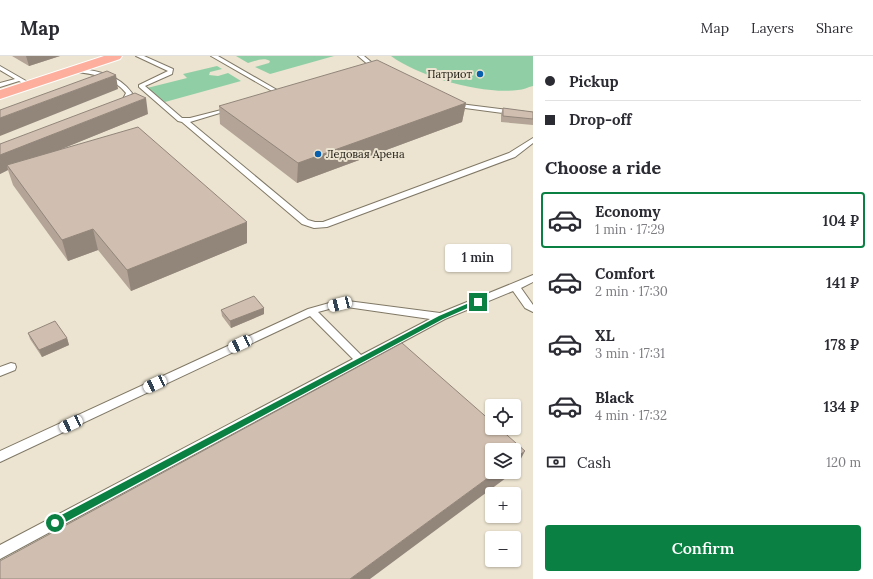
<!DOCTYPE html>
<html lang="en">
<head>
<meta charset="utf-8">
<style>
  :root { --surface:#fff; --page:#f7f7f7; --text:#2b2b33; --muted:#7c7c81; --line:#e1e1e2; --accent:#0b8043 }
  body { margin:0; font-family:Lora,serif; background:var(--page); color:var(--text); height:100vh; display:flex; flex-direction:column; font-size:15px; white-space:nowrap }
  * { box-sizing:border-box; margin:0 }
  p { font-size:13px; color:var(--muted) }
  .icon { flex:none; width:22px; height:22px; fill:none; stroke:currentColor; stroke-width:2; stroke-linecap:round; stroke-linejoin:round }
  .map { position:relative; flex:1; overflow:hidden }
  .panel { display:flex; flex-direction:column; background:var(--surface); width:340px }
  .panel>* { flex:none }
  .guide { display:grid; align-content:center; height:88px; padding:0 12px; background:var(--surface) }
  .controls { position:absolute; left:485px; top:343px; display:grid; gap:8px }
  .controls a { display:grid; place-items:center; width:36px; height:36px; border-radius:4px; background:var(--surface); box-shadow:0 1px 3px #0004; font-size:20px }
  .end { position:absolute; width:18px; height:18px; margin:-9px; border:5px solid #0b8043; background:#fff; box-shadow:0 0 0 2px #fff }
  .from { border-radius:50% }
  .bubble { position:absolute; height:28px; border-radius:4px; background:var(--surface); box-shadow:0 1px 3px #0004; font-size:13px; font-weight:600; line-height:28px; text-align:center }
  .car { position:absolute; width:12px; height:24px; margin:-12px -6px; border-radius:5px; box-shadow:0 0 3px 1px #0007; background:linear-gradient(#fff 24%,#345 0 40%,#fff 0 76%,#345 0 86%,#fff 0) }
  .guide b { display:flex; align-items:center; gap:14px; height:38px; font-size:15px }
  .guide b+b { border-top:1px solid var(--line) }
  .guide i { width:10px; height:10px; background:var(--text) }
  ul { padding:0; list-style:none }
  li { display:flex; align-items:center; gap:12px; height:56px; margin:0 8px 6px; padding:0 4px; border:2px solid transparent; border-radius:4px }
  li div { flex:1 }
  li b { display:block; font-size:15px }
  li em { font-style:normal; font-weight:600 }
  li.active { border-color:var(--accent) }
  li>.icon { width:36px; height:36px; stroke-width:1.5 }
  h2 { padding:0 12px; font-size:18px; line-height:48px }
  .pay { display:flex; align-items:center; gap:10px; height:44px; padding:0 12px; font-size:15px }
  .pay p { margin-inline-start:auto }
  .button { display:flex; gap:8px; margin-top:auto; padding:8px 12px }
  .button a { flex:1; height:46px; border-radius:4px; background:var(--accent); color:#fff; font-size:16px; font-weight:600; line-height:46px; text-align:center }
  header { display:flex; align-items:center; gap:24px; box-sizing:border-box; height:56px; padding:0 20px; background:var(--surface); border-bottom:1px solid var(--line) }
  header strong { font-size:19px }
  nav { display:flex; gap:22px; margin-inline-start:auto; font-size:14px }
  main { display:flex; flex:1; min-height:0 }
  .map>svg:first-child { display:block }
</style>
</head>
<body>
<header>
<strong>Map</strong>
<nav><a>Map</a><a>Layers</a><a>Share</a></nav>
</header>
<main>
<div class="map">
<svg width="533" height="523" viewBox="0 0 533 523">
  <rect width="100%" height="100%" fill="#ece4d0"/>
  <path fill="#90cfa6" d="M 236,0 L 334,0 L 270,18 L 255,11 L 269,7 L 270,5 C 264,1 255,5 248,7 Z
    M 391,0 L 533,0 L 533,30 C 528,31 523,34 518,34 C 484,39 419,21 391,0 Z
    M 217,10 L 222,13 L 210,16 L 209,19 L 218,20 L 228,17 L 241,25 L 165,46 L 147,32 L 187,22 L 183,18 Z"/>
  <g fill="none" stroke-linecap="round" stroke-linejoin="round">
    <g stroke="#807866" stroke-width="2">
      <path id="service" d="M 136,0 L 144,0 L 173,13 L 172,18 L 145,30 L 182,62 L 190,62 L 233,51 L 233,53 L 190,66 L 308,164 L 315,166 L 323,166 L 509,97 L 533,82 L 533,87 L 515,101 L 327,171 L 314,172 L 302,168 L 182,66 L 178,65 L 139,31 L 139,29 L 168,15 Z
        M 211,0 L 218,0 L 284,38 L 279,39 Z
        M 358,0 L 364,0 L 376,10 L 371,11 Z
        M 0,10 L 33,29 L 28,30 L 19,25 L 0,31 L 0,27 L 15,23 L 0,14 Z
        M 75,12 C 98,15 118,18 132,37 C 129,43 125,49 117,48 L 117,46 L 123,43 L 126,37 C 111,19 94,19 73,15 L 72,14 Z
        M 452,47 L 533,57 L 533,61 L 450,50 L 450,48 Z
        M 533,219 L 533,226 L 521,232 L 533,249 L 533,256 L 525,252 L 513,235 L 445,263 L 0,503 L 0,489 L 353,303 L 310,260 L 0,406 L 0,395 L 308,253 L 340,244 L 440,257 ZM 340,250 L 430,263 L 361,299 L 318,256 Z
        M 11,307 L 15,308 L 16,311 L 15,314 L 0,320 L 0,311 Z"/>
    </g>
    <g stroke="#fff" stroke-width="2">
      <path id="trunk" d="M 104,0 L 122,0 L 120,3 L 0,43 L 0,34 Z"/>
    </g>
    <use href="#service" fill="#fff" fill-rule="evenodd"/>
    <use href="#trunk" fill="#feae9c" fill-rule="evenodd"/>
  </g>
  <path fill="#b3a497" d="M 12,0 L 60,0 L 29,10 Z
    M 466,47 L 462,66 L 297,127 L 220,68 L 219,50 Z
    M 503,52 L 533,56 L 533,69 L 501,66 L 501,58 Z
    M 148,58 L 56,95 L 247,166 L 247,187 L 131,235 L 98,194 L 68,205 L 13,129 L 8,114 L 0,118 L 0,88 Z
    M 264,252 L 264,258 L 231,272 L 222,260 L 221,254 Z
    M 28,277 L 67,282 L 69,289 L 42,301 L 30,283 Z"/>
  <path fill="#92867b" d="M 26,0 L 60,0 L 29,10 Z
    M 116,19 L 118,33 L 0,80 L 0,62 Z
    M 146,42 L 148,58 L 10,114 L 7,109 L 8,114 L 0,118 L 0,99 Z
    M 466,47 L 462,66 L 297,127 L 298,107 Z
    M 247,166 L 247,187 L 131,235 L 127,214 Z
    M 93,173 L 98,194 L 68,205 L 62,184 Z
    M 264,252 L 264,258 L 231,272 L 230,265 Z
    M 67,282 L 69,289 L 42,301 L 39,294 Z
    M 525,395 L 514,416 L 514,403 Z
    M 496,416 L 514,416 L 370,523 L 350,523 Z"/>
  <path fill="#d0bfb0" stroke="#92867b" d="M 377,4 L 466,47 L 298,107 L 219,50 Z
    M 107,15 L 116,19 L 0,62 L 0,54 Z
    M 135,37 L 146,42 L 0,99 L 0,88 Z
    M 503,52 L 533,56 L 533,63 L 503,60 Z
    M 138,71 L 247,166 L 127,214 L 93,173 L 62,184 L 7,109 Z
    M 254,240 L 264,252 L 230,265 L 221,254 Z
    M 55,265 L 67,282 L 39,294 L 28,277 Z
    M 402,287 L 492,366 L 492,372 L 499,372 L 525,395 L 514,403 L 514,394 L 492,394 L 492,416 L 496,416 L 350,523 L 0,523 L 0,505 Z"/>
  <path fill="#0b8043" d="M 476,244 L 480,244 L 481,246 L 443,263 L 58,470 L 55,471 L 52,470 L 51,467 L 52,464 L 439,260 Z"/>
  <g fill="#085fad" stroke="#ece4d0" stroke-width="1.5">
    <circle cx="480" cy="18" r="4"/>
    <circle cx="318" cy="98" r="4"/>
  </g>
  <g text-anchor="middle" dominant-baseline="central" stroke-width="4" stroke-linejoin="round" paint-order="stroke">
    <g font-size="11" fill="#1c1912" stroke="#ece4d0" text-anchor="end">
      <text x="472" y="18">Патриот</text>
      <text x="326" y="98" text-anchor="start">Ледовая Арена</text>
    </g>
  </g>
</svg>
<div class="controls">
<a><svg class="icon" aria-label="locate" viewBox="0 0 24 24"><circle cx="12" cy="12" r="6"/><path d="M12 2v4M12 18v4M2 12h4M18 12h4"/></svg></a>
<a><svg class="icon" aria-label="layers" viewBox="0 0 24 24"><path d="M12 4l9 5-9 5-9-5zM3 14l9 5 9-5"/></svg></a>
<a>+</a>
<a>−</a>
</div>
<i class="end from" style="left:55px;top:467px"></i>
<i class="end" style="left:478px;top:246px"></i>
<div class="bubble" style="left:445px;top:188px;width:66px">1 min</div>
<i class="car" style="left:340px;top:248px;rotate:256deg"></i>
<i class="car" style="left:240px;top:288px;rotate:245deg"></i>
<i class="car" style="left:155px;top:328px;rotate:245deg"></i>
<i class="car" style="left:71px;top:368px;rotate:245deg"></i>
</div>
<section class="panel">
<div class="guide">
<b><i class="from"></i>Pickup</b>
<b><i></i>Drop-off</b>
</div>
<h2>Choose a ride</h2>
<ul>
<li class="active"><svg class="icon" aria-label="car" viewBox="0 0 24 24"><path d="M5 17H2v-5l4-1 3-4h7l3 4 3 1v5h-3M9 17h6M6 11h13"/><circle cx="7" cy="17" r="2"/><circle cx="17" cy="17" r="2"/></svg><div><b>Economy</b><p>1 min · 17:29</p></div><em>104 ₽</em></li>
<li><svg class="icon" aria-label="car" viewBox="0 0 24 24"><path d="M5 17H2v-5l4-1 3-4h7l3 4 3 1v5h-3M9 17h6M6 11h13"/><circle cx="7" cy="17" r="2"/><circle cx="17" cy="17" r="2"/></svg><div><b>Comfort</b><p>2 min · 17:30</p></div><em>141 ₽</em></li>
<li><svg class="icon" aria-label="car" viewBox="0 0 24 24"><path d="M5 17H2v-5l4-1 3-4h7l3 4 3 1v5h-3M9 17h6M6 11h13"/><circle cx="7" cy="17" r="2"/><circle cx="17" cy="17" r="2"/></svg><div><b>XL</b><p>3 min · 17:31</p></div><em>178 ₽</em></li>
<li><svg class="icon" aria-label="car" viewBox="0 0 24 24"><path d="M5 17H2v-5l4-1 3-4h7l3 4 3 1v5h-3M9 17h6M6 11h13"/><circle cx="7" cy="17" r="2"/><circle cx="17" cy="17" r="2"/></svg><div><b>Black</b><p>4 min · 17:32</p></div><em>134 ₽</em></li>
</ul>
<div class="pay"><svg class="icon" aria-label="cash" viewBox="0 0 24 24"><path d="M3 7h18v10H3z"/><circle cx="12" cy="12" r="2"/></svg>Cash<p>120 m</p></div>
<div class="button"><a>Confirm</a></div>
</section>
</main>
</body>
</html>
